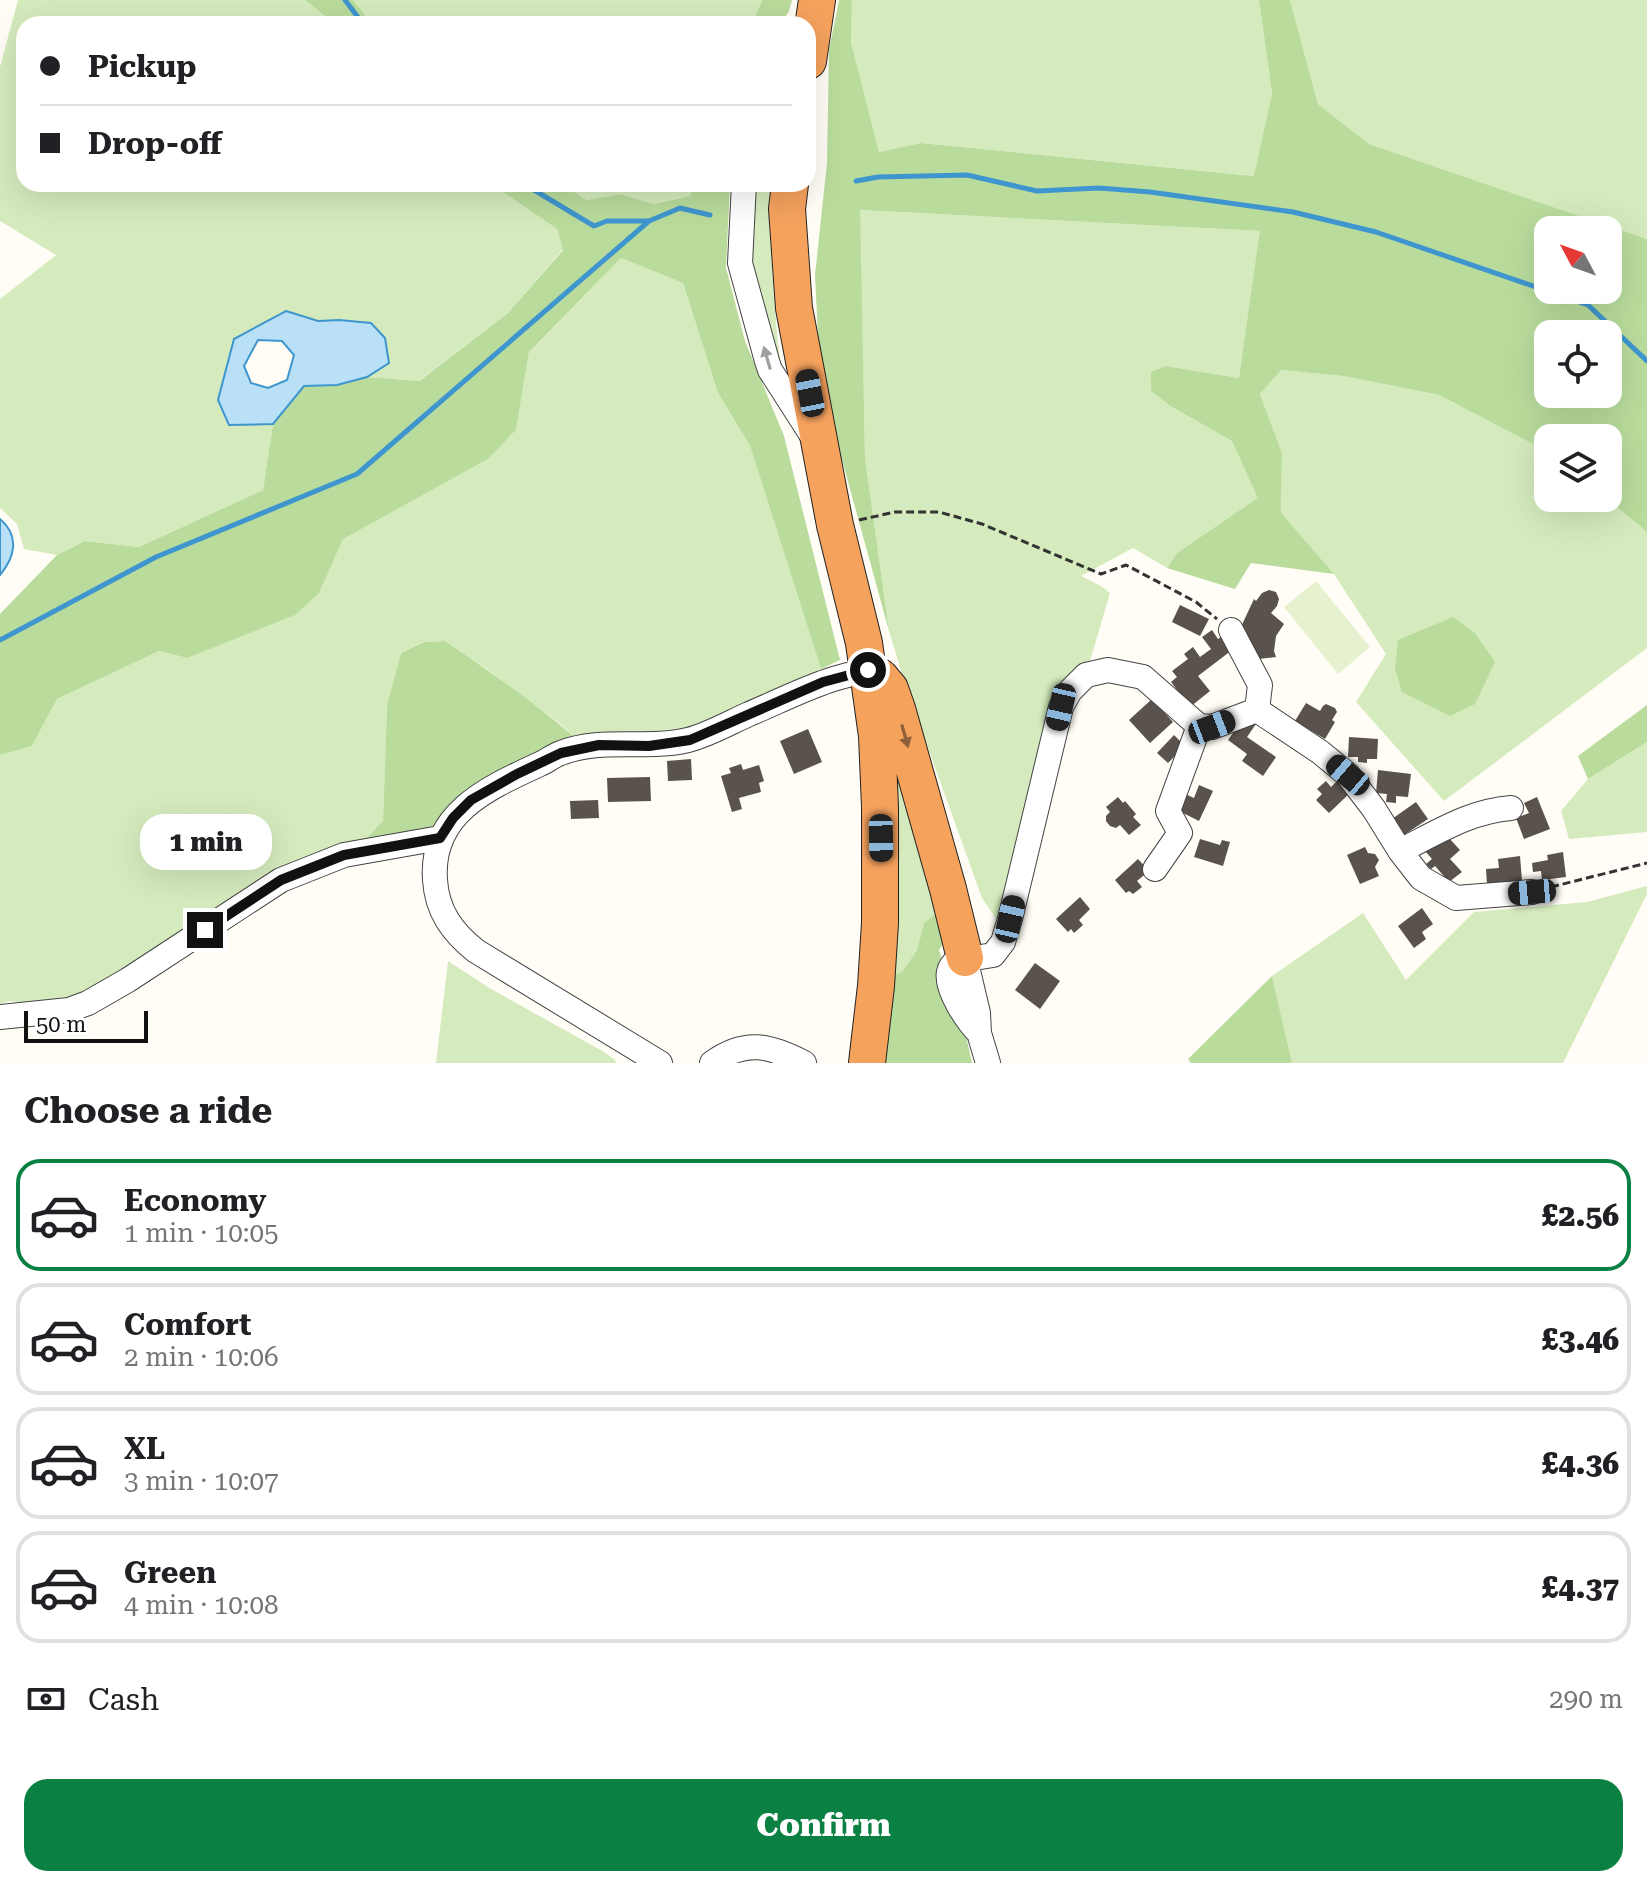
<!DOCTYPE html>
<html lang="en">
<head>
<meta charset="utf-8">
<style>
  :root { --surface:#fff; --page:#f6f6f6; --text:#202124; --muted:#757577; --line:#e0e0e0; --accent:#0b8043 }
  body { margin:0; font-family:"Roboto Serif",serif; background:var(--page); color:var(--text); height:100vh; display:flex; flex-direction:column; font-size:30px; white-space:nowrap }
  * { box-sizing:border-box; margin:0 }
  p { font-size:26px; color:var(--muted) }
  .icon { flex:none; width:44px; height:44px; fill:none; stroke:currentColor; stroke-width:2; stroke-linecap:round; stroke-linejoin:round }
  .map { position:relative; height:1063px; overflow:hidden }
  .details { display:flex; flex-direction:column; background:var(--surface); flex:1 }
  .details>* { flex:none }
  .top-card { position:absolute; left:16px; top:16px; width:800px; height:176px; border-radius:24px; box-shadow:0 8px 32px #0002; display:grid; align-content:center; height:176px; padding:0 24px; background:var(--surface) }
  .needle { width:52px; rotate:311deg }
  .buttons { position:absolute; left:1534px; top:216px; display:grid; gap:16px }
  .buttons a { display:grid; place-items:center; width:88px; height:88px; border-radius:16px; background:var(--surface); box-shadow:0 8px 32px #0002; font-size:40px }
  .scale { position:absolute; left:24px; bottom:20px; width:124px; box-sizing:border-box; padding-left:8px; border:4px solid #111; border-top:0; font-size:22px; line-height:28px; white-space:nowrap; color:#111; -webkit-text-stroke:6px #fff; paint-order:stroke }
  .end { position:absolute; width:36px; height:36px; margin:-18px; border:10px solid #111; background:#fff; box-shadow:0 0 0 4px #fff }
  .from { border-radius:50% }
  .bubble { position:absolute; height:56px; border-radius:24px; background:var(--surface); box-shadow:0 8px 32px #0002; font-size:26px; font-weight:800; line-height:56px; text-align:center }
  .car { position:absolute; width:24px; height:48px; margin:-24px -12px; border-radius:10px; box-shadow:0 0 6px 2px #0007; background:linear-gradient(#222 24%,#8ab4d8 0 40%,#222 0 76%,#8ab4d8 0 86%,#222 0) }
  .top-card b { display:flex; align-items:center; gap:28px; height:76px; font-size:30px }
  .top-card b+b { border-top:2px solid var(--line) }
  .top-card i { width:20px; height:20px; background:var(--text) }
  ul { padding:0; list-style:none }
  li { display:flex; align-items:center; gap:24px; height:112px; margin:0 16px 12px; padding:0 8px; border:4px solid var(--line); border-radius:24px }
  li div { flex:1 }
  li b { display:block; font-size:30px }
  li em { font-style:normal; font-weight:800 }
  li.current { border-color:var(--accent) }
  li>.icon { width:72px; height:72px; stroke-width:1.5 }
  h2 { padding:0 24px; font-size:36px; line-height:96px }
  .pay { display:flex; align-items:center; gap:20px; height:88px; padding:0 24px; font-size:30px }
  .pay p { margin-inline-start:auto }
  .primary-button { display:flex; gap:16px; margin-top:auto; padding:16px 24px }
  .primary-button a { flex:1; height:92px; border-radius:24px; background:var(--accent); color:#fff; font-size:32px; font-weight:800; line-height:92px; text-align:center }
  .map>svg:first-child { display:block }
</style>
</head>
<body>
<div class="map">
<svg width="1647" height="1063" viewBox="0 0 1647 1063">
  <rect width="100%" height="100%" fill="#fffdf5"/>
  <path fill="#d5ebbd" d="M 18,0 L 305,0 L 335,24 L 24,24 L 24,184 L 491,184 L 557,229 L 563,249 L 508,313 L 418,381 L 367,377 L 389,363 L 339,320 L 318,321 L 286,311 L 234,339 L 229,425 L 273,424 L 263,490 L 139,547 L 85,541 L 57,555 L 24,549 L 17,524 L 0,508 L 0,299 L 56,255 L 0,221 L 0,67 Z
    M 353,0 L 762,0 L 752,24 L 372,24 Z
    M 852,0 L 1259,0 L 1272,94 L 1255,176 L 921,143 L 879,152 L 851,42 Z
    M 1290,0 L 1647,0 L 1647,239 L 1369,144 L 1318,104 Z
    M 563,184 L 694,184 L 690,196 L 654,204 L 620,194 L 586,200 Z
    M 754,184 L 773,184 L 769,224 L 777,334 L 782,374 L 752,265 Z
    M 859,210 L 1261,231 L 1239,378 L 1166,366 L 1151,391 L 1170,406 L 1232,441 L 1259,498 L 1177,553 L 1167,568 L 1133,548 L 1081,576 L 1101,586 L 1110,593 L 1090,661 L 1075,671 L 999,923 L 982,898 L 905,684 L 889,631 L 865,457 Z
    M 621,258 L 683,283 L 718,393 L 750,446 L 821,669 L 690,727 L 578,740 L 558,722 L 487,669 L 445,641 L 423,642 L 401,653 L 387,705 L 383,821 L 361,844 L 81,996 L 49,1006 L 9,1001 L 0,1004 L 0,755 L 32,746 L 57,699 L 159,651 L 187,658 L 319,593 L 342,539 L 488,459 L 516,430 L 529,352 Z
    M 1280,370 L 1343,376 L 1439,395 L 1548,452 L 1548,498 L 1606,498 L 1647,532 L 1647,648 L 1444,801 L 1356,702 L 1386,654 L 1334,574 L 1281,514 L 1282,453 L 1260,394 Z
    M 889,708 L 935,914 L 924,923 L 917,950 L 902,972 L 890,976 Z
    M 1647,742 L 1647,832 L 1569,839 L 1561,811 L 1588,779 Z
    M 1647,886 L 1647,894 L 1563,1063 L 1292,1063 L 1272,976 L 1363,913 L 1406,980 L 1474,912 L 1587,902 Z
    M 448,961 L 491,989 L 604,1052 L 615,1060 L 616,1063 L 436,1063 Z"/>
  <path fill="#b9dc9c" fill-rule="evenodd" d="M 305,0 L 353,0 L 372,24 L 335,24 Z
    M 762,0 L 792,0 L 789,11 L 781,24 L 752,24 Z
    M 839,0 L 852,0 L 851,42 L 879,152 L 921,143 L 1254,176 L 1272,94 L 1259,0 L 1290,0 L 1318,104 L 1369,144 L 1647,239 L 1647,532 L 1606,498 L 1608,498 L 1608,438 L 1548,438 L 1548,452 L 1439,395 L 1343,376 L 1281,370 L 1260,394 L 1282,453 L 1281,513 L 1334,574 L 1251,563 L 1235,589 L 1167,568 L 1177,553 L 1258,498 L 1232,441 L 1170,406 L 1151,391 L 1151,372 L 1166,366 L 1239,378 L 1260,231 L 860,210 L 865,457 L 889,631 L 835,434 L 819,357 L 815,275 L 827,163 L 829,50 ZM 1548,230 L 1608,230 L 1608,290 L 1548,290 ZM 1548,334 L 1608,334 L 1608,394 L 1548,394 Z
    M 491,184 L 563,184 L 586,200 L 620,194 L 654,204 L 690,196 L 694,184 L 730,184 L 726,268 L 745,341 L 784,436 L 840,660 L 821,669 L 750,446 L 718,393 L 683,283 L 621,258 L 529,352 L 516,430 L 488,459 L 343,539 L 319,593 L 295,615 L 187,658 L 159,651 L 57,699 L 32,746 L 0,755 L 0,614 L 57,555 L 85,541 L 139,547 L 263,490 L 273,424 L 304,386 L 337,385 L 367,377 L 419,381 L 508,313 L 563,250 L 557,229 Z
    M 1453,617 L 1475,633 L 1495,662 L 1475,704 L 1450,716 L 1402,692 L 1395,668 L 1398,640 Z
    M 445,641 C 491,672 537,704 578,740 L 435,831 L 361,844 L 383,821 L 387,705 L 401,653 L 424,642 Z
    M 1647,705 L 1647,742 L 1588,779 L 1578,756 Z
    M 935,914 L 945,923 L 946,939 L 939,950 L 965,1032 L 972,1063 L 877,1063 L 890,976 L 902,972 L 917,950 L 924,923 Z
    M 1272,976 L 1292,1063 L 1191,1063 L 1188,1059 Z"/>
  <path fill="#e6f2cf" d="M 1316,581 L 1370,647 L 1338,674 L 1284,607 Z"/>
  <path fill="#b9e0f7" stroke="#3f96cf" stroke-width="2" fill-rule="evenodd" d="M 286,311 L 318,321 L 339,320 L 371,323 L 385,338 L 389,363 L 367,377 L 337,385 L 304,386 L 273,424 L 229,425 L 218,400 L 234,339 ZM 258,340 L 282,341 L 294,355 L 287,380 L 268,388 L 251,383 L 244,366 Z
    M 0,519 C 20,536 15,557 0,575 Z"/>
  <g fill="none" stroke-linecap="round" stroke-linejoin="round">
    <path stroke="#3f96cf" stroke-width="5" d="M 345,0 L 363,24
      M 856,181 L 878,177 L 967,175 L 1037,191 L 1099,188 L 1150,192 L 1293,212 L 1376,232 L 1588,305 L 1647,361
      M 524,184 L 594,226 L 607,221 L 649,221 L 680,208 L 710,215
      M 0,640 L 156,557 L 357,474 L 649,221"/>
  </g>
  <path fill="#5a524d" d="M 1269,590 L 1276,592 L 1279,599 L 1277,606 L 1271,613 L 1284,624 L 1276,636 L 1274,651 L 1276,657 L 1249,660 L 1239,631 L 1254,599 L 1256,601 L 1262,593 Z
    M 1180,605 L 1209,619 L 1200,636 L 1172,622 Z
    M 1212,630 L 1218,639 L 1226,633 L 1236,647 L 1198,676 L 1210,691 L 1190,707 L 1171,682 L 1177,677 L 1172,671 L 1188,659 L 1184,654 L 1193,647 L 1200,657 L 1211,649 L 1202,637 Z
    M 1152,699 L 1173,722 L 1150,743 L 1129,720 Z
    M 1306,703 L 1320,711 L 1323,706 L 1326,704 L 1335,708 L 1337,712 L 1332,720 L 1335,722 L 1325,739 L 1295,721 Z
    M 1245,716 L 1256,724 L 1247,737 L 1276,757 L 1263,776 L 1242,761 L 1247,754 L 1228,740 Z
    M 808,729 L 822,762 L 794,774 L 780,741 Z
    M 1174,735 L 1185,746 L 1168,763 L 1157,753 Z
    M 1349,737 L 1378,739 L 1377,759 L 1367,759 L 1367,763 L 1358,762 L 1358,757 L 1348,757 Z
    M 691,759 L 692,780 L 668,781 L 667,761 Z
    M 741,764 L 743,770 L 759,765 L 764,781 L 759,783 L 761,792 L 739,798 L 742,809 L 732,812 L 721,776 L 731,773 L 729,768 Z
    M 1378,770 L 1411,774 L 1408,797 L 1396,796 L 1396,803 L 1386,802 L 1387,794 L 1376,793 Z
    M 650,777 L 651,801 L 608,802 L 607,778 Z
    M 1340,778 L 1352,791 L 1329,813 L 1316,800 L 1322,794 L 1317,789 L 1326,781 L 1331,787 Z
    M 1199,785 L 1213,791 L 1199,821 L 1173,808 L 1181,792 L 1194,798 Z
    M 1118,797 L 1123,803 L 1125,801 L 1136,814 L 1133,817 L 1141,825 L 1129,835 L 1120,825 L 1116,828 L 1110,826 L 1106,821 L 1106,816 L 1110,812 L 1106,807 Z
    M 1537,797 L 1550,829 L 1524,839 L 1516,818 L 1529,813 L 1524,803 Z
    M 598,800 L 599,818 L 571,819 L 570,801 Z
    M 1416,802 L 1428,819 L 1404,835 L 1392,819 Z
    M 1448,837 L 1460,850 L 1450,859 L 1462,872 L 1449,882 L 1435,866 L 1431,869 L 1426,864 L 1432,859 L 1425,851 L 1435,843 L 1437,846 Z
    M 1200,839 L 1220,845 L 1222,840 L 1230,842 L 1223,866 L 1194,857 Z
    M 1365,847 L 1368,853 L 1375,854 L 1379,860 L 1375,867 L 1379,876 L 1360,884 L 1347,855 Z
    M 1563,852 L 1566,877 L 1542,880 L 1541,871 L 1533,872 L 1532,863 L 1548,860 L 1547,855 Z
    M 1520,856 L 1522,881 L 1487,885 L 1486,869 L 1499,868 L 1498,859 Z
    M 1138,859 L 1149,871 L 1137,881 L 1142,887 L 1133,894 L 1129,891 L 1126,893 L 1115,880 Z
    M 1080,897 L 1090,909 L 1079,920 L 1083,925 L 1074,933 L 1071,929 L 1068,932 L 1056,919 Z
    M 1422,908 L 1433,924 L 1422,932 L 1426,939 L 1414,948 L 1398,926 Z
    M 1035,963 L 1060,981 L 1040,1009 L 1015,990 Z"/>
  <g fill="none" stroke-linecap="round" stroke-linejoin="round">
    <g stroke="#444" stroke-width="26">
      <path id="minor" d="M 744,184 L 740,263 L 767,361 L 770,370 L 813,437
        M 1231,630 L 1260,685 L 1257,710
        M 1199,726 L 1212,727 L 1257,710 L 1320,752 L 1348,775 L 1374,809 L 1400,851 L 1421,878 L 1456,898 L 1532,892
        M 1400,851 C 1436,833 1470,811 1511,808
        M 965,958 L 978,1013 L 979,1033 L 988,1063
        M 0,1017 L 69,1010 L 88,1003 L 128,980 L 281,880 L 344,855 L 440,838
        M 979,1033 C 968,1022 945,989 949,972 C 950,967 952,965 956,961 L 993,955 L 1003,942 L 1010,919 L 1061,707 L 1070,691 L 1086,675 L 1108,670 L 1143,677 L 1199,726 L 1168,811 L 1180,833 L 1155,869
        M 660,1063 L 476,951 C 452,932 437,911 435,880 C 430,813 488,788 540,764 C 547,761 554,755 561,753 C 601,737 646,750 688,740 C 708,735 729,723 749,714 C 773,704 797,692 822,683 C 837,677 853,674 868,670
        M 712,1063 C 745,1039 769,1045 804,1063"/>
    </g>
    <g stroke="#222" stroke-width="38">
      <path id="highway" d="M 808,61 L 817,0
        M 790,184 L 787,209 L 794,308 L 835,525 L 864,643 L 877,736 L 880,807 L 880,923 L 876,986 L 867,1063
        M 880,677 L 890,689 L 897,709 L 948,889 L 965,958"/>
    </g>
    <path stroke="#333" stroke-width="3" stroke-dasharray="8 4" stroke-linecap="butt" d="M 859,520 L 895,512 L 939,512 L 982,524 L 1101,574 L 1126,565 L 1196,602 L 1217,619
      M 1551,887 L 1647,863"/>
    <use href="#minor" stroke="#fff" stroke-width="24"/>
    <use href="#highway" stroke="#f5a25d" stroke-width="36"/>
  </g>
  <defs><path id="oneway-solid" d="M-6-.8H1V-3.2L6.5 0L1 3.2V.8H-6Z" transform="scale(2)"/></defs>
  <use fill="#a0a0a0" href="#oneway-solid" transform="translate(767 358) rotate(-106)"/>
  <use fill="#8e613b" href="#oneway-solid" transform="translate(905 736) rotate(74)"/>
  <g fill="none" stroke-linecap="round" stroke-linejoin="round">
    <path stroke="#111" stroke-width="10" d="M 205,930 L 281,880 L 344,855 L 440,838 L 453,818 L 471,800 L 517,774 L 561,753 L 599,745 L 649,746 L 690,740 L 823,682 L 868,670"/>
  </g>
</svg>
<div class="buttons">
<a><svg class="needle" viewBox="-14 -14 28 28"><path d="M0-13l5 13h-10z" fill="#e53935"/><path d="M0 13l5-13h-10z" fill="#757577"/></svg></a>
<a><svg class="icon" aria-label="locate" viewBox="0 0 24 24"><circle cx="12" cy="12" r="6"/><path d="M12 2v4M12 18v4M2 12h4M18 12h4"/></svg></a>
<a><svg class="icon" aria-label="layers" viewBox="0 0 24 24"><path d="M12 4l9 5-9 5-9-5zM3 14l9 5 9-5"/></svg></a>
</div>
<div class="scale">50 m</div>
<i class="end from" style="left:868px;top:670px"></i>
<i class="end" style="left:205px;top:930px"></i>
<div class="bubble" style="left:140px;top:814px;width:132px">1 min</div>
<i class="car" style="left:810px;top:393px;rotate:349deg"></i>
<i class="car" style="left:1061px;top:707px;rotate:193deg"></i>
<i class="car" style="left:1212px;top:727px;rotate:69deg"></i>
<i class="car" style="left:1348px;top:775px;rotate:310deg"></i>
<i class="car" style="left:881px;top:838px;rotate:179deg"></i>
<i class="car" style="left:1532px;top:892px;rotate:265deg"></i>
<i class="car" style="left:1010px;top:919px;rotate:13deg"></i>
<div class="top-card">
<b><i class="from"></i>Pickup</b>
<b><i></i>Drop-off</b>
</div>
</div>
<section class="details">
<h2>Choose a ride</h2>
<ul>
<li class="current"><svg class="icon" aria-label="car" viewBox="0 0 24 24"><path d="M5 17H2v-5l4-1 3-4h7l3 4 3 1v5h-3M9 17h6M6 11h13"/><circle cx="7" cy="17" r="2"/><circle cx="17" cy="17" r="2"/></svg><div><b>Economy</b><p>1 min · 10:05</p></div><em>£2.56</em></li>
<li><svg class="icon" aria-label="car" viewBox="0 0 24 24"><path d="M5 17H2v-5l4-1 3-4h7l3 4 3 1v5h-3M9 17h6M6 11h13"/><circle cx="7" cy="17" r="2"/><circle cx="17" cy="17" r="2"/></svg><div><b>Comfort</b><p>2 min · 10:06</p></div><em>£3.46</em></li>
<li><svg class="icon" aria-label="car" viewBox="0 0 24 24"><path d="M5 17H2v-5l4-1 3-4h7l3 4 3 1v5h-3M9 17h6M6 11h13"/><circle cx="7" cy="17" r="2"/><circle cx="17" cy="17" r="2"/></svg><div><b>XL</b><p>3 min · 10:07</p></div><em>£4.36</em></li>
<li><svg class="icon" aria-label="car" viewBox="0 0 24 24"><path d="M5 17H2v-5l4-1 3-4h7l3 4 3 1v5h-3M9 17h6M6 11h13"/><circle cx="7" cy="17" r="2"/><circle cx="17" cy="17" r="2"/></svg><div><b>Green</b><p>4 min · 10:08</p></div><em>£4.37</em></li>
</ul>
<div class="pay"><svg class="icon" aria-label="cash" viewBox="0 0 24 24"><path d="M3 7h18v10H3z"/><circle cx="12" cy="12" r="2"/></svg>Cash<p>290 m</p></div>
<div class="primary-button"><a>Confirm</a></div>
</section>
</body>
</html>
